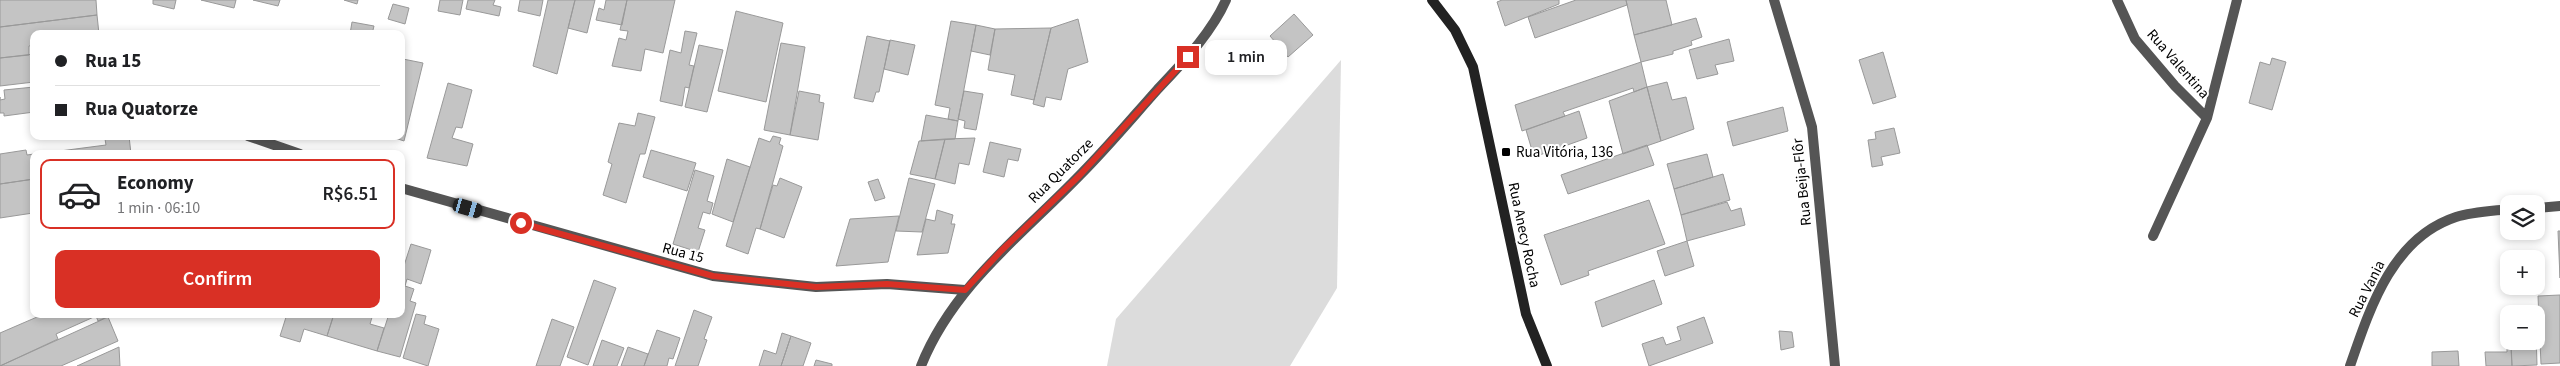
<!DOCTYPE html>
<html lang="en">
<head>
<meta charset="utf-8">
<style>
  :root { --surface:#fff; --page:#f2f2f2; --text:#202124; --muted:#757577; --line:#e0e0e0; --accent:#d93025 }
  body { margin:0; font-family:"Source Sans 3",sans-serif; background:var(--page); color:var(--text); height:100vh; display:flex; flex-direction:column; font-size:19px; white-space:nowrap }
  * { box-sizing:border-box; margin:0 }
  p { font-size:16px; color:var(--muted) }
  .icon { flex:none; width:28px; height:28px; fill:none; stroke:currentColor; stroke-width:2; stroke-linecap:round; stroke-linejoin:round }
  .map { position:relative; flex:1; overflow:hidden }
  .details { position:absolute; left:30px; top:150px; width:375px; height:168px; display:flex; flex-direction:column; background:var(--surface); border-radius:10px; box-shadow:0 2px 8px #0003 }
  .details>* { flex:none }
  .hud { position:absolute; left:30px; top:30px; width:375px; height:110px; border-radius:10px; box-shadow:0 2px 8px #0003; display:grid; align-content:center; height:110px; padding:0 25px; background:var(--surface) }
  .tools { position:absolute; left:2500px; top:195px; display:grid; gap:10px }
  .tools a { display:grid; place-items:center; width:45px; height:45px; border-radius:10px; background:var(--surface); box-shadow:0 2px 8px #0003; font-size:25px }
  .end { position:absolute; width:22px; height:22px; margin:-11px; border:6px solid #d93025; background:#fff; box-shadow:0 0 0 2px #fff }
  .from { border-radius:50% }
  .bubble { position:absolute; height:35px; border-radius:10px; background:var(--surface); box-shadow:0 2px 8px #0003; font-size:16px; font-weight:600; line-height:35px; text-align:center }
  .car { position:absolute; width:15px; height:30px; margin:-15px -8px; border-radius:6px; box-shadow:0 0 4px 1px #0007; background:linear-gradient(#222 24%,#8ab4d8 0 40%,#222 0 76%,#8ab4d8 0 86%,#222 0) }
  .hud b { display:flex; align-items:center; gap:18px; height:48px; font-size:19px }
  .hud b+b { border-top:1px solid var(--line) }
  .hud i { width:12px; height:12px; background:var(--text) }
  ul { padding:9px 0 0; list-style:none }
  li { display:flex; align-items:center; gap:15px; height:70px; margin:0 10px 8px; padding:0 15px; border:2px solid var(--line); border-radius:10px }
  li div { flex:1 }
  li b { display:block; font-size:19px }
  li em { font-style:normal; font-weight:600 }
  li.current { border-color:var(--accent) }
  li>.icon { width:45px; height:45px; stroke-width:1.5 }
  .cta { display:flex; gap:10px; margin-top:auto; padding:10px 25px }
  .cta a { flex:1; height:58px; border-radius:10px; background:var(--accent); color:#fff; font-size:20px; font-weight:600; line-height:58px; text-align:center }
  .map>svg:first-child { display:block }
</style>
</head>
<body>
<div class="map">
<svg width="2560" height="366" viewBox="0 0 2560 366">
  <rect width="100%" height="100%" fill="#fff"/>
  <path fill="#dcdcdc" d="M 1341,60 L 1337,288 L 1290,366 L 1107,366 L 1116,319 Z"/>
  <path fill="#c4c4c4" stroke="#999" d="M 0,0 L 96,0 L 97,15 L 0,27 Z
    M 153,0 L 176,0 L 174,9 L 153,4 Z
    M 201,0 L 236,0 L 234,8 Z
    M 253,0 L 280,0 L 278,6 Z
    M 344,0 L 358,0 L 357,4 Z
    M 440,0 L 463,0 L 460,15 L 438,11 Z
    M 468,0 L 495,0 L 493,5 L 501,7 L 499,16 L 466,9 Z
    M 520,0 L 543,0 L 540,16 L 518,11 Z
    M 548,0 L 575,0 L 557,74 L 533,66 Z
    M 575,0 L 595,0 L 587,33 L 568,28 Z
    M 606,0 L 627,0 L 622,25 L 596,20 L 599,8 L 604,10 Z
    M 627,0 L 675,0 L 663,53 L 645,49 L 641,71 L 612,66 L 619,38 L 626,40 L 628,31 L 620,30 Z
    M 1502,0 L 1559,0 L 1559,4 L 1505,26 L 1497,2 Z
    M 1576,0 L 1626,0 L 1627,5 L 1535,38 L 1528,17 Z
    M 1626,0 L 1666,0 L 1672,25 L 1634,35 Z
    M 393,4 L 409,8 L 405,24 L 388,19 Z
    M 736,11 L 783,23 L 766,102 L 718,91 Z
    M 1294,14 L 1313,35 L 1288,57 L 1270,36 Z
    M 97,15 L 99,34 L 34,34 L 34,45 L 29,46 L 29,55 L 0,58 L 0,27 Z
    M 1696,18 L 1702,37 L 1691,41 L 1692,45 L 1673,51 L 1673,54 L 1641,62 L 1634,35 Z
    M 1078,19 L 1088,62 L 1068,69 L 1061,100 L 1046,97 L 1044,107 L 1033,104 L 1051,28 Z
    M 951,21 L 976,25 L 958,121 L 948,119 L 950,108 L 935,105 Z
    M 352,22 L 374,26 L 372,34 L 350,34 Z
    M 976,25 L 995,29 L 990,55 L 971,51 Z
    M 1051,28 L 1034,100 L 1011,95 L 1015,75 L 988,70 L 995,29 Z
    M 685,31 L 697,33 L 689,65 L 694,66 L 689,88 L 685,87 L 682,106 L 660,101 L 670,50 L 681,53 Z
    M 867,36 L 890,41 L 879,92 L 876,92 L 873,102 L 854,98 Z
    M 1729,39 L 1734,61 L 1715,65 L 1718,74 L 1697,79 L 1689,50 Z
    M 890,40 L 915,45 L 908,75 L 884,69 Z
    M 781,43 L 805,47 L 790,135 L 764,130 Z
    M 699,45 L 723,50 L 707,112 L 685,107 Z
    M 1883,52 L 1896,97 L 1873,104 L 1859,60 Z
    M 34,54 L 34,82 L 0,86 L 0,58 Z
    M 2272,58 L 2286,62 L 2272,110 L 2249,103 L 2260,62 L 2270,65 Z
    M 403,59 L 423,63 L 404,141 L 389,136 L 401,136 L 401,67 Z
    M 1641,62 L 1647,87 L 1634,92 L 1633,88 L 1563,112 L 1565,116 L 1522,131 L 1515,105 Z
    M 1667,82 L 1672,100 L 1686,97 L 1694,129 L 1661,141 L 1647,87 Z
    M 448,83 L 472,90 L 462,128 L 456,127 L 452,138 L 473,144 L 467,166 L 427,158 Z
    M 34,87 L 34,112 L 4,116 L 4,113 L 0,113 L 0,97 L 0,100 L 5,99 L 4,90 Z
    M 1647,87 L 1661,141 L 1623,154 L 1609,101 Z
    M 799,91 L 820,95 L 819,102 L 824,103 L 818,140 L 790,135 Z
    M 964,91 L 983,94 L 976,130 L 964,128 L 965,121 L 958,119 Z
    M 1783,107 L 1788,131 L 1733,146 L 1727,122 Z
    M 1579,111 L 1587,138 L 1534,157 L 1526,130 Z
    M 638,113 L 655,117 L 645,154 L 640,154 L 626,203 L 603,195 L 612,164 L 608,162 L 619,123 L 635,126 Z
    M 926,115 L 958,121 L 955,139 L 921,141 Z
    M 1894,128 L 1900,153 L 1881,157 L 1883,165 L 1872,167 L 1868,140 L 1876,139 L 1875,132 Z
    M 129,136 L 131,154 L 37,154 L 106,145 L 105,139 Z
    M 773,136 L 781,138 L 779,144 L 783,146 L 760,229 L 756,228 L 748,254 L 726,246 L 759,138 L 770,142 Z
    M 975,138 L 969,165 L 959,163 L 955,184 L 935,179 L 945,139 Z
    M 945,139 L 935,179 L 910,174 L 919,141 Z
    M 990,142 L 1021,149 L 1018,161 L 1008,159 L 1004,177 L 983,172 Z
    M 1647,145 L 1654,165 L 1568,194 L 1561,175 Z
    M 26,150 L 27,155 L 34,154 L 34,179 L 0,184 L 0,154 Z
    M 651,150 L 696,163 L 687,191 L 643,177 Z
    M 1707,154 L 1713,177 L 1674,189 L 1667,164 Z
    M 727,159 L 750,167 L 733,222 L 712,214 Z
    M 695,170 L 714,176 L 707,201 L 713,203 L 710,214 L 703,212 L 698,228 L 705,230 L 698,252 L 673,244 Z
    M 1723,174 L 1730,200 L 1681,215 L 1674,189 Z
    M 780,178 L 802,187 L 784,238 L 760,229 L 773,185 L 777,186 Z
    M 909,178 L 935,184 L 922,232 L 896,231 Z
    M 34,179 L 33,213 L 0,218 L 0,184 Z
    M 878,179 L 885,198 L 875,201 L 868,182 Z
    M 1649,200 L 1665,244 L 1588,271 L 1589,275 L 1561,285 L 1544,235 Z
    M 1727,202 L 1731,211 L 1741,208 L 1745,225 L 1687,241 L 1681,215 Z
    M 937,210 L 953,215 L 951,224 L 955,224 L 948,253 L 917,255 L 926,219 L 935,221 Z
    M 899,216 L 888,262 L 836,266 L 850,219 Z
    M 2558,231 L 2560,231 L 2560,278 Z
    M 1687,241 L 1694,266 L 1665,276 L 1657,251 Z
    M 411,244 L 431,250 L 421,284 L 407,279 L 405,286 L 414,289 L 410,301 L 416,303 L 400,357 L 377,351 L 389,314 L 401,314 L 401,275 Z
    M 594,280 L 616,288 L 588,365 L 567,357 Z
    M 1654,280 L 1662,304 L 1602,327 L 1595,302 Z
    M 2560,295 L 2560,363 L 2541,364 L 2538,296 Z
    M 694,310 L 712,317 L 704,339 L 707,340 L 698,366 L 675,366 Z
    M 44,314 L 113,314 L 98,321 L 96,316 L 56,334 L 58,339 L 0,366 L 0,333 Z
    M 287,314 L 334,314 L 327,336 L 304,329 L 300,342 L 280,336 Z
    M 334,314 L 373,314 L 370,324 L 384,328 L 377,351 L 327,336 Z
    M 416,314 L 426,316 L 424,324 L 439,329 L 428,366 L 403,358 Z
    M 108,317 L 118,341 L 61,366 L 0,366 Z
    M 1704,317 L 1713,343 L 1649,366 L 1642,344 L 1663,337 L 1666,345 L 1681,340 L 1677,327 Z
    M 552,319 L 574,327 L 560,366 L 536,366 Z
    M 657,330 L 680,338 L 673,359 L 669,358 L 667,366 L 644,366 Z
    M 1779,331 L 1792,332 L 1794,347 L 1781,350 Z
    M 2536,332 L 2537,365 L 2512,366 L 2511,341 L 2536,341 Z
    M 782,333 L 791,336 L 781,366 L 759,366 L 764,350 L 776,354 Z
    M 791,336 L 811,343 L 803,366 L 781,366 Z
    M 602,340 L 624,348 L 617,366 L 593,366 Z
    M 119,347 L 120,366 L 77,366 Z
    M 628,347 L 648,354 L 644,366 L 621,366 Z
    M 2507,348 L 2511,348 L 2512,366 L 2486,366 L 2485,352 L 2507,352 Z
    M 2458,351 L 2459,366 L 2432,366 L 2432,352 Z
    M 816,360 L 832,364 L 832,366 L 814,366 Z"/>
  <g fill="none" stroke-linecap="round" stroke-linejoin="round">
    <path stroke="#555" stroke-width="10" d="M 1774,0 L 1812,127 L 1835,366
      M 2117,0 L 2135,39 L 2175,86 L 2207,118
      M 248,136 L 300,154
      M 401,188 L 713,276 L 816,287 L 887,284 L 965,290
      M 2536,208 L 2560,206
      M 2153,236 L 2207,118 L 2237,0
      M 921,366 C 953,286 1022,235 1080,175 C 1107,148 1132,118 1157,90 C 1182,63 1211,34 1226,0
      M 2350,366 C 2370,308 2392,238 2456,217 C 2472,212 2492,211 2509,209"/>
    <path stroke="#222" stroke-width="10" d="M 1432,0 L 1455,30 L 1473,67 L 1526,314 L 1547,366"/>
  </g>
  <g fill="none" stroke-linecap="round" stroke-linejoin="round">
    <path stroke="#d93025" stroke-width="6" d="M 521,223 L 713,276 L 816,287 L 887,284 L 965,290 L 1001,251 L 1080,175 L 1188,57"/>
  </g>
  <rect fill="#000" stroke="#fff" stroke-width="2" x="1501" y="147" width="10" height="10" rx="2.5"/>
  <g text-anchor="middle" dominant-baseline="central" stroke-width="4" stroke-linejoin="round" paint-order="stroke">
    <g font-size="15" fill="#000" stroke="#fff">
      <text transform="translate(2178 64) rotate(49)">Rua Valentina</text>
      <text transform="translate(1061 171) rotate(-45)">Rua Quatorze</text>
      <text transform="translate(1802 182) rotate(-96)">Rua Beija-Flôr</text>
      <text transform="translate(1524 235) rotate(78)">Rua Anecy Rocha</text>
      <text transform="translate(683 253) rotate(15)">Rua 15</text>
      <text transform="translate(2367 289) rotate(-63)">Rua Vania</text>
    </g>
    <g font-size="15" fill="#000" stroke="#fff" text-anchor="start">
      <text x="1516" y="152">Rua Vitória, 136</text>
    </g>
  </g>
</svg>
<div class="tools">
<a><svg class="icon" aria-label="layers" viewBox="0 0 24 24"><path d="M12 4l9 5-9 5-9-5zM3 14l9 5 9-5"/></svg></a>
<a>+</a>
<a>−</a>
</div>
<i class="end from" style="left:521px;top:223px"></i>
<i class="end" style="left:1188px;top:57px"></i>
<div class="bubble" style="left:1205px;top:40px;width:82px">1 min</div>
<i class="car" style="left:468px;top:208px;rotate:106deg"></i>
<div class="hud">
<b><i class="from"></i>Rua 15</b>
<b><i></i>Rua Quatorze</b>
</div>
<section class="details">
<ul>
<li class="current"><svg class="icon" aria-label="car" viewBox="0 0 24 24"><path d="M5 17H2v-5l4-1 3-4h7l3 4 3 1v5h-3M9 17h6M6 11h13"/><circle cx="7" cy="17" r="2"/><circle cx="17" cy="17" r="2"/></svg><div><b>Economy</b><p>1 min · 06:10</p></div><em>R$6.51</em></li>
</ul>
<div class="cta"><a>Confirm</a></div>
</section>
</div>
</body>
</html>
